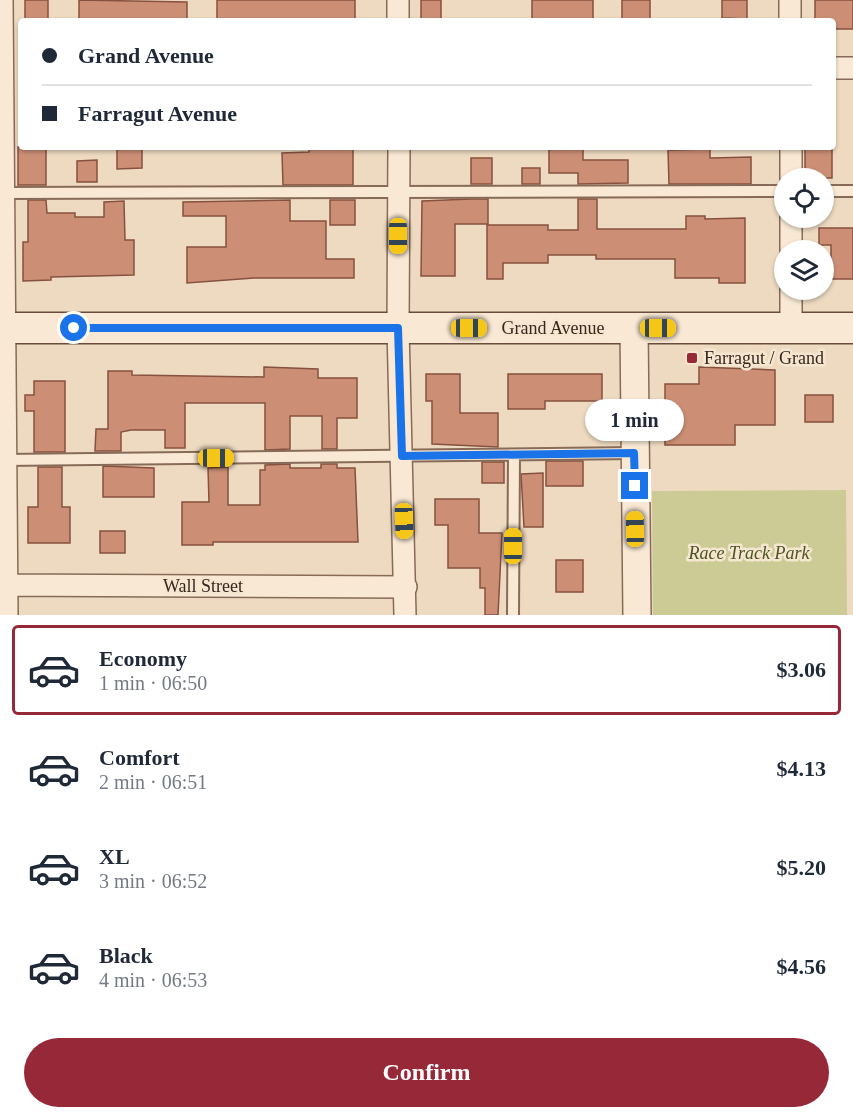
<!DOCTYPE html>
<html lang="en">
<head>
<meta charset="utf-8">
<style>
  :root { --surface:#fff; --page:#f2f2f3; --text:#1f2937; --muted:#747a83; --line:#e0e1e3; --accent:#962837 }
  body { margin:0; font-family:Georgia,serif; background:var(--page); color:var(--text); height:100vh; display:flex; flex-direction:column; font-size:22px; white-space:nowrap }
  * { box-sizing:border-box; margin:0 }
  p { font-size:20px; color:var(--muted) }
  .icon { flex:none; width:33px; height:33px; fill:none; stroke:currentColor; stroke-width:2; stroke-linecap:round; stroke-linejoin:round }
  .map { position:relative; height:615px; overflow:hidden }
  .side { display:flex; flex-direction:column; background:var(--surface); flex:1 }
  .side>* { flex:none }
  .top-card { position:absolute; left:18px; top:18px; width:818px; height:132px; border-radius:6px; box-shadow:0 2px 4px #0004; display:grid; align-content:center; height:132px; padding:0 24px; background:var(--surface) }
  .tools { position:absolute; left:774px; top:168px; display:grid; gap:12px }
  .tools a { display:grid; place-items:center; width:60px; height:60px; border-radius:50%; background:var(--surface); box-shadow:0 2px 4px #0004; font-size:30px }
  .end { position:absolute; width:27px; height:27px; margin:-14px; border:8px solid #1a73e8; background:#fff; box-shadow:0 0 0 3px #fff }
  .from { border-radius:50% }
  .bubble { position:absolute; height:42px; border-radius:21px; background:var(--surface); box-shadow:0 2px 4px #0004; font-size:20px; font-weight:700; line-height:42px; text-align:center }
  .car { position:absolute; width:18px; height:36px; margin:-18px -9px; border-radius:8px; box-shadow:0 0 4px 2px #0007; background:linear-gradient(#f5c518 24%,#345 0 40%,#f5c518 0 76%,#345 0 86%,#f5c518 0) }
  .top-card b { display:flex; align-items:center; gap:21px; height:57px; font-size:22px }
  .top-card b+b { border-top:2px solid var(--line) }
  .top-card i { width:15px; height:15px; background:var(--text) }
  ul { padding:10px 0 0; list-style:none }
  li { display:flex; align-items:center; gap:18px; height:90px; margin:0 12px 9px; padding:0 12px; border:3px solid transparent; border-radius:6px }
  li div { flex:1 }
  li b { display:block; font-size:22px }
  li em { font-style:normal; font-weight:700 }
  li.selected { border-color:var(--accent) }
  li>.icon { width:54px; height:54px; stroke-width:1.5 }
  .action { display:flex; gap:12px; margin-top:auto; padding:12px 24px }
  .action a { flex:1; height:69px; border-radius:36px; background:var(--accent); color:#fff; font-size:24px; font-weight:700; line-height:69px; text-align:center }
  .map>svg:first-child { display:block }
</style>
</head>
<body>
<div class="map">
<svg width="853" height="615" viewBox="0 0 853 615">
  <rect width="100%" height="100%" fill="#eedac1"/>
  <path fill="#cccb95" d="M 846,490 L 847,615 L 653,615 L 652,491 Z"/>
  <path fill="#cc8f76" stroke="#86513e" stroke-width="1.5" d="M 25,0 L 48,0 L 48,21 L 25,21 Z
    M 79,0 L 187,2 L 187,21 L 79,21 Z
    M 217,0 L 355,0 L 355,21 L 217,21 Z
    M 421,0 L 441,0 L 441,21 L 421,21 Z
    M 532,0 L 593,0 L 593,21 L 532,21 Z
    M 622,0 L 650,0 L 650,19 L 622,19 Z
    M 722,0 L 747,0 L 747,19 L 722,18 Z
    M 815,0 L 853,0 L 853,29 L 832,29 L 832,21 L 815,21 Z
    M 18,147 L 46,147 L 46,185 L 18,185 Z
    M 117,147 L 142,147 L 142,168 L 117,169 Z
    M 309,147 L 353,147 L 353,185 L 283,185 L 282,153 L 309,152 Z
    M 549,147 L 583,147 L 583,160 L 628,160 L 628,183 L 578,184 L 578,173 L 549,173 Z
    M 805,147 L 832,147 L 832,178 L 805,178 Z
    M 710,149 L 710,158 L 751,157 L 751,184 L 669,184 L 668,150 Z
    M 471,158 L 492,158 L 492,184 L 471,184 Z
    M 97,160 L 97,182 L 77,182 L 77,161 Z
    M 522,168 L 540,168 L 540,184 L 522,184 Z
    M 471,199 L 488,199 L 488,224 L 455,224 L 455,276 L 421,276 L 422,201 Z
    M 578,199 L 597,199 L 597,229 L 686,229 L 686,216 L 705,216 L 705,219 L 745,218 L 745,283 L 719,283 L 719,278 L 675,278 L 675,259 L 596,259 L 596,255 L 548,255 L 548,263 L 503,263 L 503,279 L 487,279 L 487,225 L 548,225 L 548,230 L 578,230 Z
    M 28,200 L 46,200 L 47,213 L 75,213 L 75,217 L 104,217 L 104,202 L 124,201 L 125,240 L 134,240 L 134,275 L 51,277 L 51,280 L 23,281 L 23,242 L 28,242 Z
    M 290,200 L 290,221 L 326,221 L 326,259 L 354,259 L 354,278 L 254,278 L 187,283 L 187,247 L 226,247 L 226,216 L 183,216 L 183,202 Z
    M 330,200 L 355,200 L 355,225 L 330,225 Z
    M 819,228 L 853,228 L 853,279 L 831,279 L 831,245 L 819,245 Z
    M 264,367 L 318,369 L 318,378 L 357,378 L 357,418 L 337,418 L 337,449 L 322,449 L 322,416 L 290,416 L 290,449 L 265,450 L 265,403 L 185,403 L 185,448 L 165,448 L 165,430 L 131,430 L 121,432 L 121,451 L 95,451 L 96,429 L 108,429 L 108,371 L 132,371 L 132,375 L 264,377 Z
    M 699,367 L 775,370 L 775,425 L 735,425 L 735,445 L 665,445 L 665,384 L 699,384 Z
    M 426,374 L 460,374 L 460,413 L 498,413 L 498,447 L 432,444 L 432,401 L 426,401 Z
    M 508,374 L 602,374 L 602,401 L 545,401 L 545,409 L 508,409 Z
    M 34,381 L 65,381 L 65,452 L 34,452 L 34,411 L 25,411 L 25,395 L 34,395 Z
    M 805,395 L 833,395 L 833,422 L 805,422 Z
    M 546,461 L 583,461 L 583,486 L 546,486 Z
    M 482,462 L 504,462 L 504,483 L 482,483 Z
    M 290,464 L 290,468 L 321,468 L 321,464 L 337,464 L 337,468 L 355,468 L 358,542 L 213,542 L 213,545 L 182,545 L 182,502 L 209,502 L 208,468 L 228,467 L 228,505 L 260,505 L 260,470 L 265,470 L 265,465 Z
    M 103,466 L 154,468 L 154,497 L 103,497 Z
    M 38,467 L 62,467 L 62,507 L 70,507 L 70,543 L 28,543 L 28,507 L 38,507 Z
    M 543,473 L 543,527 L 524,527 L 521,474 Z
    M 435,499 L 479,499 L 479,533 L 502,533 L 498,615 L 485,615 L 485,588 L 480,588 L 480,568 L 448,568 L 448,525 L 435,525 Z
    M 100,531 L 125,531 L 125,553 L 100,553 Z
    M 556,560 L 583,560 L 583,592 L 556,592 Z"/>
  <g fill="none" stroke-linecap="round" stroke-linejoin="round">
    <g stroke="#876b58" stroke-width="14">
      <path id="service" d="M 824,191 L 853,191
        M 0,193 L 784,191
        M 3,460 L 634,453
        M 513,615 L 514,455"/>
    </g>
    <g stroke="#876b58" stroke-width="24">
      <path id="minor" d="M 2,0 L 7,615
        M 398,0 L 398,21
        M 790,0 L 790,21
        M 832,68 L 853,68
        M 399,147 L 398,328 L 405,615
        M 791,147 L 791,178
        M 791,218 L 791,250
        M 791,290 L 791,328
        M 0,585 L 406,587"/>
    </g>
    <g stroke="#876b58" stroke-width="30">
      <path id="tertiary" d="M 634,328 L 637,615"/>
    </g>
    <g stroke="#694c3c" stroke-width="33">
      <path id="secondary" d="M 0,328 L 853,328"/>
    </g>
    <use href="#service" stroke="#f9e9d4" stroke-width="10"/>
    <use href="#minor" stroke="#f9e9d4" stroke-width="21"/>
    <use href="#tertiary" stroke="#f9e9d4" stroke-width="27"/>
    <use href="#secondary" stroke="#f9e9d4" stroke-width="30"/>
  </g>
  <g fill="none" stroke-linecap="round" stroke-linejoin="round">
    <path stroke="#1a73e8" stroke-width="8" d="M 74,328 L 398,328 L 402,456 L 634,453 L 635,486"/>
  </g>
  <rect fill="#962837" stroke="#f5e6d0" stroke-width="2" x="686" y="352" width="12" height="12" rx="3"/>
  <g text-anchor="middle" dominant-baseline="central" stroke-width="5" stroke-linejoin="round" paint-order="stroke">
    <g font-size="18" fill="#37261d" stroke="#f5e6d0">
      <text x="553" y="328">Grand Avenue</text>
      <text x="203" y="586">Wall Street</text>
    </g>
    <g font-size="18" fill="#37261d" stroke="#f5e6d0" text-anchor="start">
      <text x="704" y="358">Farragut / Grand</text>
    </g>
    <g font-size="18" font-style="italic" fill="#4d5323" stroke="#f5e6d0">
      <text x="749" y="553">Race Track Park</text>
    </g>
  </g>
</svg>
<div class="tools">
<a><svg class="icon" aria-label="locate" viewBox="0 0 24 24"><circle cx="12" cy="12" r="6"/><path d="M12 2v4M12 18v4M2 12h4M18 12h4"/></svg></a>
<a><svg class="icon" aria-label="layers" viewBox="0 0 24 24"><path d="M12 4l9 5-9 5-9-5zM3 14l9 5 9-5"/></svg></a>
</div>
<i class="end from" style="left:74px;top:328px"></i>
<i class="end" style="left:635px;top:486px"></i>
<div class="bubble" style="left:585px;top:399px;width:99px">1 min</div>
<i class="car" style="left:398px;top:236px;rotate:180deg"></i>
<i class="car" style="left:469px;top:328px;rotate:90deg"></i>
<i class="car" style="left:658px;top:328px;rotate:90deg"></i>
<i class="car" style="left:216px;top:458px;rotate:90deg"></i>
<i class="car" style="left:404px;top:521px;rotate:178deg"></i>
<i class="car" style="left:635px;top:529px;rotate:359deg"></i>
<i class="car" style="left:513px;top:546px;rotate:0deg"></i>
<div class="top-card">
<b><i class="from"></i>Grand Avenue</b>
<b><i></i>Farragut Avenue</b>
</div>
</div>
<section class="side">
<ul>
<li class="selected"><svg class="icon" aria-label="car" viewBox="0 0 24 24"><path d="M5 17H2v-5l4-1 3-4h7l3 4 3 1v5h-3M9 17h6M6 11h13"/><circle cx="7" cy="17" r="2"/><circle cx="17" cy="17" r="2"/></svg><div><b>Economy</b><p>1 min · 06:50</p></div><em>$3.06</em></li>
<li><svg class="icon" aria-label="car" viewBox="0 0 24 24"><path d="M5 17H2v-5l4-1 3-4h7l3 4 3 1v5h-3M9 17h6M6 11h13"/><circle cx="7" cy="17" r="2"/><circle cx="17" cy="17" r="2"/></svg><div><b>Comfort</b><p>2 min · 06:51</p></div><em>$4.13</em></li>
<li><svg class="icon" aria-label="car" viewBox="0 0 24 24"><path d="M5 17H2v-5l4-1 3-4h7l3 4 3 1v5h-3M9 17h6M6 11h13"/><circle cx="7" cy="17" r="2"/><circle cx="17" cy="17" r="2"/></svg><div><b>XL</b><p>3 min · 06:52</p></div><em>$5.20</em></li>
<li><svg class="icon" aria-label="car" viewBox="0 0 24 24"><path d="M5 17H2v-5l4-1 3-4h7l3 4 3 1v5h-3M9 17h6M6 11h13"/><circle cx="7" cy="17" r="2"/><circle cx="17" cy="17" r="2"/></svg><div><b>Black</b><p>4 min · 06:53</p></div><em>$4.56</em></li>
</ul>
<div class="action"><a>Confirm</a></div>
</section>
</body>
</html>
